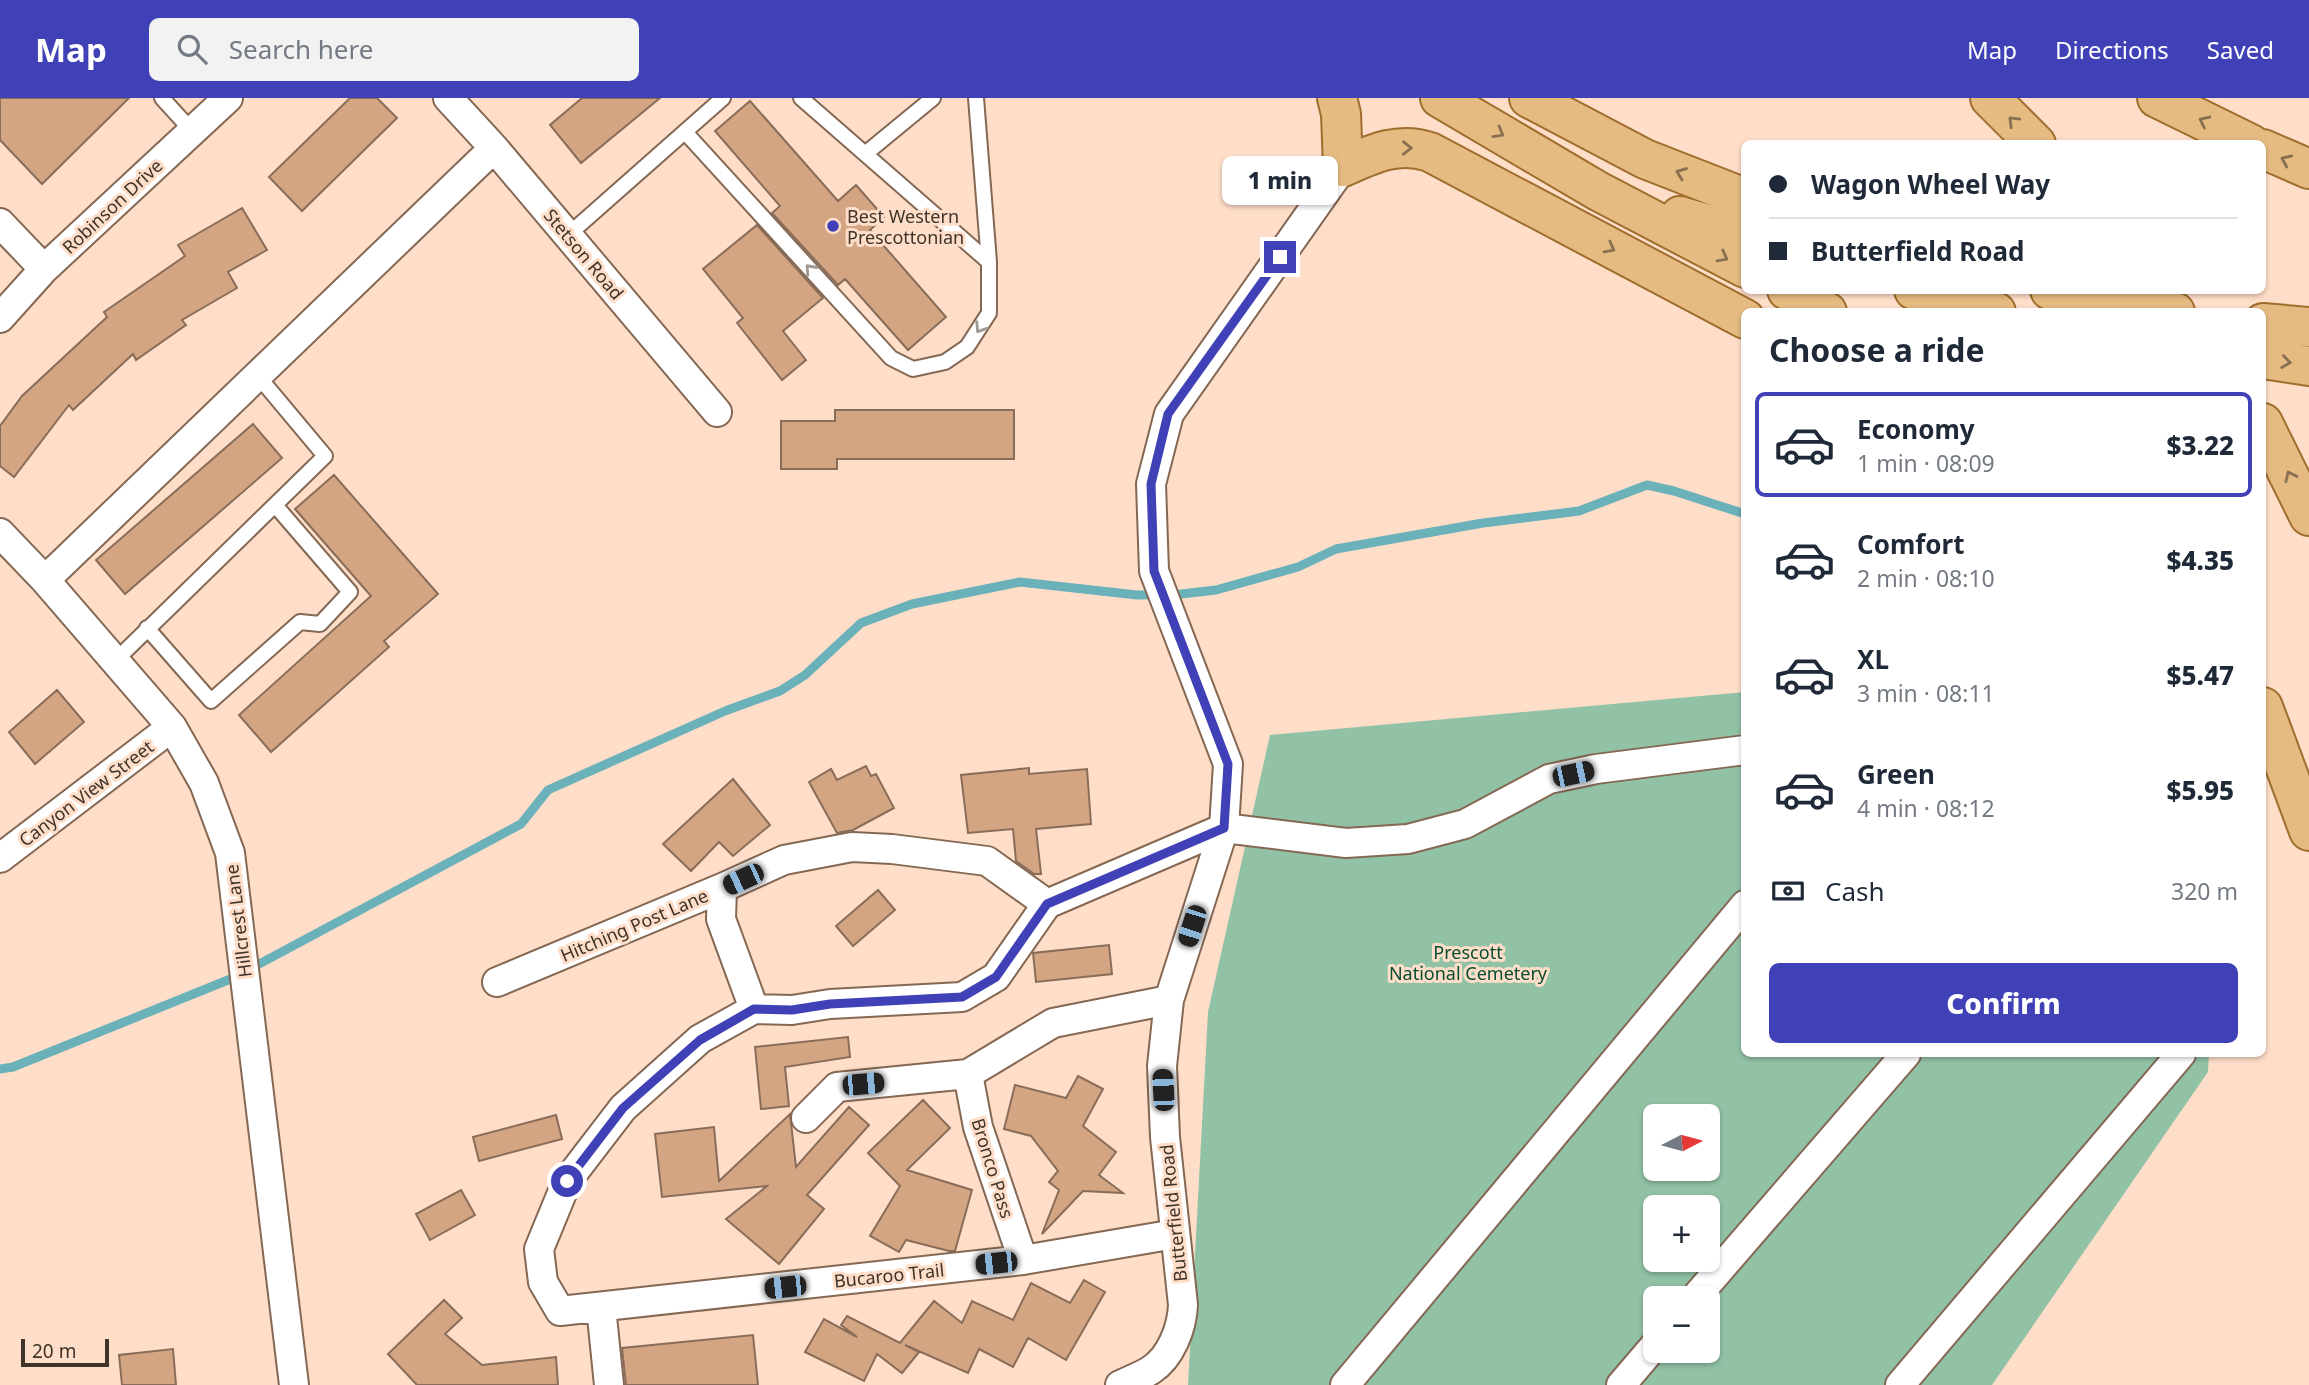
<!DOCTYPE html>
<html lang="en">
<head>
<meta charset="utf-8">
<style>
  :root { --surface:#fff; --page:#f2f2f3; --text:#1f2937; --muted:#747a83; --line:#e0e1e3; --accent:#4141b7 }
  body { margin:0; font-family:"Noto Sans",sans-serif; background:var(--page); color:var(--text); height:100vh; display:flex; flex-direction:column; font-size:26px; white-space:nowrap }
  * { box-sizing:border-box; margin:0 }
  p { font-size:23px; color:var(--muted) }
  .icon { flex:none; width:38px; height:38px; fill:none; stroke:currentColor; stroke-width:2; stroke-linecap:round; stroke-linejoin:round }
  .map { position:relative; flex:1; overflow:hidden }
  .sheet { position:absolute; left:1741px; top:210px; width:525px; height:749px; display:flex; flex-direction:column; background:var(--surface); border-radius:10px; box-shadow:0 2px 5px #0004 }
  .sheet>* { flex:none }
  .top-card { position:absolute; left:1741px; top:42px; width:525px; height:154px; border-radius:10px; box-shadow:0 2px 5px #0004; display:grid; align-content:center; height:154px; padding:0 28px; background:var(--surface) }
  .needle { width:46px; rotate:84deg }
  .tools { position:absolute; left:1643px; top:1006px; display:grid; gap:14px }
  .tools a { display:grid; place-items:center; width:77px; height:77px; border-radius:10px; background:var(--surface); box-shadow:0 2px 5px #0004; font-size:35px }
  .scale { position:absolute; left:21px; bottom:18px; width:88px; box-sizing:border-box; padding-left:7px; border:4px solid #3f332a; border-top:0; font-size:19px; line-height:24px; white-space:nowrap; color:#3f332a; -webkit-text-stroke:5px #fedec8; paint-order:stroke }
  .end { position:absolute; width:32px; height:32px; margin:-16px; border:9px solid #4141b7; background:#fff; box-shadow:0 0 0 4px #fff }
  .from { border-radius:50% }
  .bubble { position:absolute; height:49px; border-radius:10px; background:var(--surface); box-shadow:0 2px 5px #0004; font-size:23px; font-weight:800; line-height:49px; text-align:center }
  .car { position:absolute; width:21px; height:42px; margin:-21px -10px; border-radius:9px; box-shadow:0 0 5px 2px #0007; background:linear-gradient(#222 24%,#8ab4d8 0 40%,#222 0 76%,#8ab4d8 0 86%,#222 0) }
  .top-card b { display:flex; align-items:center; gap:24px; height:66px; font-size:26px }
  .top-card b+b { border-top:2px solid var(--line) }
  .top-card i { width:18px; height:18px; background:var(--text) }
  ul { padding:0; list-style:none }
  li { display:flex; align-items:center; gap:21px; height:105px; margin:0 14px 10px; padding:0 14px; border:4px solid transparent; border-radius:10px }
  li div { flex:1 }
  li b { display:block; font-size:26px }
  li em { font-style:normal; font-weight:800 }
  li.on { border-color:var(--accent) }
  li>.icon { width:63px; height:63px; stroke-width:1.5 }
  h2 { padding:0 28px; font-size:32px; line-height:84px }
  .pay { display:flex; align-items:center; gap:18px; height:77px; padding:0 28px; font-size:26px }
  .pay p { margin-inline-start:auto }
  .cta { display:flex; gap:14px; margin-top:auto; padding:14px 28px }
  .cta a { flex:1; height:80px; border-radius:10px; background:var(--accent); color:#fff; font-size:28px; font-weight:800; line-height:80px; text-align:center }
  header { display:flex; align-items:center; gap:42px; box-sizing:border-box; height:98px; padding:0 35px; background:var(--accent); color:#fff }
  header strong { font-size:33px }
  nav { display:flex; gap:38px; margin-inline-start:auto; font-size:24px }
  .search { width:490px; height:63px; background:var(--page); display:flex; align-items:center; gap:18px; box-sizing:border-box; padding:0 24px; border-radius:10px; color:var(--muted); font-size:26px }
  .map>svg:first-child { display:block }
</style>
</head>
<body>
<header>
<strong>Map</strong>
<div class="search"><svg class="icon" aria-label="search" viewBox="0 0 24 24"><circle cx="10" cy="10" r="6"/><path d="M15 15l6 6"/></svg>Search here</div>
<nav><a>Map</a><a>Directions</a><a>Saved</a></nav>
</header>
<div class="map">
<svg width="2309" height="1287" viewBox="0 0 2309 1287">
  <rect width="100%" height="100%" fill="#fedec8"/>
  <path fill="#91c2a6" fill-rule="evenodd" d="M 1745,594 L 1745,956 L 2209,956 L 2208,974 L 1992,1287 L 1188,1287 L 1208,914 L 1270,637 ZM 1656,1018 L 1708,1018 L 1708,1071 L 1656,1071 ZM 1656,1110 L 1708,1110 L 1708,1162 L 1656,1162 ZM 1656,1200 L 1708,1200 L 1708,1253 L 1656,1253 Z"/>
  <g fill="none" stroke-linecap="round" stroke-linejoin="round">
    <path stroke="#6bb1ba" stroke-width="9" d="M 0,971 L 13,969 L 233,880 L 521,726 L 548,692 L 725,613 L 780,593 L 805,577 L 861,525 L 912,506 L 1020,484 L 1137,497 L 1181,496 L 1216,492 L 1298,469 L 1336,451 L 1483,425 L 1579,413 L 1647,387 L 1674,393 L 1745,416"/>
  </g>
  <path fill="#d3a583" stroke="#896d59" stroke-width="2" d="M 0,0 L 129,0 L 42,86 L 0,42 Z
    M 350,0 L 377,0 L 397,20 L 302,113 L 269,79 Z
    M 582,0 L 660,0 L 581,65 L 550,27 Z
    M 750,3 L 838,103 L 856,87 L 884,119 L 870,132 L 946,219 L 908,252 L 845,181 L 838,187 L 772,115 L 780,108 L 715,33 Z
    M 242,110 L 267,152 L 228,174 L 237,190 L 182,222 L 186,227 L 136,262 L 133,256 L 73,312 L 69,307 L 14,379 L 0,368 L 0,328 L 22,298 L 107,219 L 104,214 L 185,158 L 178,147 Z
    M 757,127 L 823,200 L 783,233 L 806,262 L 782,282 L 737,225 L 743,220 L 703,171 Z
    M 835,312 L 1014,312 L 1014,361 L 837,361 L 837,371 L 781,371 L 781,323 L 835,323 Z
    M 253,326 L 282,360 L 125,496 L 96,462 Z
    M 334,377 L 438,496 L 384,543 L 389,549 L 271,654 L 239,617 L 371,498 L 295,411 Z
    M 57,592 L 84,624 L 35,666 L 9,634 Z
    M 866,668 L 871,678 L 876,676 L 894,710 L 853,732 L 837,735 L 809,684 L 831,671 L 837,682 Z
    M 1029,670 L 1029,676 L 1087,671 L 1091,726 L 1036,731 L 1041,776 L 1034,776 L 1016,763 L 1013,731 L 968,735 L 961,677 Z
    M 733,681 L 770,727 L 733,758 L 719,744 L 691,773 L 663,746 Z
    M 878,792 L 895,812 L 853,848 L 836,828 Z
    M 1109,847 L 1112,876 L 1036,884 L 1033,855 Z
    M 848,939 L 850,959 L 785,969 L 789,1008 L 761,1011 L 755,949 Z
    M 1078,978 L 1103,991 L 1083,1028 L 1116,1054 L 1099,1077 L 1123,1095 L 1083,1093 L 1042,1136 L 1059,1092 L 1049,1084 L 1058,1073 L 1031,1038 L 1004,1031 L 1015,987 L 1066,1000 Z
    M 923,1002 L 950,1030 L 907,1072 L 972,1092 L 955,1153 L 949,1153 L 906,1142 L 899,1154 L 870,1138 L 900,1088 L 868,1055 Z
    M 849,1009 L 869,1027 L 807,1097 L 824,1111 L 779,1166 L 726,1121 L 767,1088 L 662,1099 L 655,1036 L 714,1029 L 719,1083 L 790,1016 L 796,1069 Z
    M 556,1017 L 562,1041 L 479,1063 L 473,1039 Z
    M 461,1092 L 475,1117 L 430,1142 L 416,1116 Z
    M 1084,1182 L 1105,1194 L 1066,1262 L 1028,1240 L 1013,1269 L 979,1251 L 968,1275 L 905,1247 L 919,1254 L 902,1275 L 877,1256 L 864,1283 L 805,1254 L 824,1221 L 857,1239 L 841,1227 L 847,1218 L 900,1245 L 934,1203 L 962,1225 L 972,1203 L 1013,1222 L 1031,1185 L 1070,1205 Z
    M 444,1202 L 462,1220 L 445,1236 L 482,1267 L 556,1259 L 558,1287 L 417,1287 L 388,1256 Z
    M 753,1237 L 758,1287 L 626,1287 L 622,1250 Z
    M 173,1251 L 176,1287 L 122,1287 L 119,1257 Z"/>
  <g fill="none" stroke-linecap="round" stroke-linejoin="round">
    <g stroke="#846854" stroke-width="18">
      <path id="service" d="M 162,0 L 192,33
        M 801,0 L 989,164
        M 685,34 L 891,260 L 913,271 L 945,264 L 967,249 L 989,215 L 989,164 L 976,0
        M 865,56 L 933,0
        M 568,137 L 723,0
        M 147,530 L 211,603 L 300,524 L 320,526 L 350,494 L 275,407
        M 115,563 L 325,358 L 258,278"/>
    </g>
    <g stroke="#846854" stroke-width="32">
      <path id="minor" d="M 448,0 L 494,50 L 717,314
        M 0,125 L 44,171
        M 0,220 L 44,171 L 228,0
        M 0,435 L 45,482 L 172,629 L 204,685 L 230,755 L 294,1287
        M 45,482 L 494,50
        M 0,760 L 172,629
        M 722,790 L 721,821 L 754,911
        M 497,884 L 722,790 L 784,762 L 852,749 L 892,751 L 987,763 L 1047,806
        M 754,911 L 792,912 L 830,906 L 962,899 L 996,879 L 1047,806 L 1224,730 L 1346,745 L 1408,741 L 1465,726 L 1549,681 L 1596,671 L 1745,652
        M 754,911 L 700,941 L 623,1010 L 567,1083 L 539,1151 L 543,1184 L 560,1213 L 1023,1162 L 1175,1136
        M 968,976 L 978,1029 L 1023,1162
        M 806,1020 L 837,989 L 968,976 L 1053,925 L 1169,902
        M 1695,1200 L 1906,956
        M 601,1209 L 609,1287
        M 1120,1287 C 1130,1282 1142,1278 1151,1272 C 1171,1259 1182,1230 1183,1207 L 1165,1039 L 1162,968 L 1169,902 L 1224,730 L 1228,666 L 1154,473 L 1151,386 L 1169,316 L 1343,69
        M 1345,1287 L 1745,807
        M 1621,1287 L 1656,1246
        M 1900,1287 L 2181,956"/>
    </g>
    <g stroke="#9f6e2d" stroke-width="42">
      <path id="primary" d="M 1337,0 L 1341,16 L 1343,69 C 1372,56 1398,43 1430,54 L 1745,221
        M 1440,0 L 1598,93 L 1745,170
        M 1529,0 L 1645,61 L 1745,100
        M 1990,0 L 2036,46
        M 2157,0 L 2251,46
        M 2263,51 L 2309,71
        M 1680,118 L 1745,137
        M 1787,192 L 1827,214
        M 1914,192 L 1996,214
        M 2050,192 L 2175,214
        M 2263,225 L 2309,229
        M 2263,261 L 2309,268
        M 2263,325 L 2309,418
        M 2263,609 L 2309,733"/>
    </g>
    <use href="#service" stroke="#fff" stroke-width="14"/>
    <use href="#minor" stroke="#fff" stroke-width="28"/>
    <use href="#primary" stroke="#e5bb82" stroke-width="38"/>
  </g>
  <defs><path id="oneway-chevron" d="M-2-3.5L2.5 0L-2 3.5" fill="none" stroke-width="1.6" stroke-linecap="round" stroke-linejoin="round" transform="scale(1.75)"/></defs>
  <g stroke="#8a7052">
    <use href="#oneway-chevron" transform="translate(2013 23) rotate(-135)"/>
    <use href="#oneway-chevron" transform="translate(2204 23) rotate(-154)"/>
    <use href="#oneway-chevron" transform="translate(1499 35) rotate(30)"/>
    <use href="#oneway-chevron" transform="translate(1407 50) rotate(1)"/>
    <use href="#oneway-chevron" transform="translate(2286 62) rotate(-156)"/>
    <use href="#oneway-chevron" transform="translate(1681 75) rotate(-159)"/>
    <use href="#oneway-chevron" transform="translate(1610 150) rotate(28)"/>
    <use href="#oneway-chevron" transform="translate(1723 159) rotate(28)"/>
    <use href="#oneway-chevron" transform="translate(2286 264) rotate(8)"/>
    <use href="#oneway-chevron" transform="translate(2290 378) rotate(-115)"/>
  </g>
  <g stroke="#9f9994">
    <use href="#oneway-chevron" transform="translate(810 171) rotate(-132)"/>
    <use href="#oneway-chevron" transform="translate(980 230) rotate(123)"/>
  </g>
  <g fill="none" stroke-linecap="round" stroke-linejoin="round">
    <path stroke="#4141b7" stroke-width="9" d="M 567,1083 L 623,1010 L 700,942 L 754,911 L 792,912 L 830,906 L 962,899 L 996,879 L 1047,806 L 1224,730 L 1228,666 L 1154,473 L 1151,386 L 1168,316 L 1280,159"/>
  </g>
  <circle fill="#4141b7" stroke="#fedec8" stroke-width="2.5" cx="833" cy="128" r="7"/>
  <g text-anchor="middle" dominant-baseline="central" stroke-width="6" stroke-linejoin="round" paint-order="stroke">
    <g font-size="18" fill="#3f332a" stroke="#fedec8">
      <text transform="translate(112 108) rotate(-43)">Robinson Drive</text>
      <text transform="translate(584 156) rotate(50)">Stetson Road</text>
      <text transform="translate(86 695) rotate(-37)">Canyon View Street</text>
      <text transform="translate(238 823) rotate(-97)">Hillcrest Lane</text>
      <text transform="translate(634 827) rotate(-23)">Hitching Post Lane</text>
      <text transform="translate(993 1070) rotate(73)">Bronco Pass</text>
      <text transform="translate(1173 1115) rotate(-96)">Butterfield Road</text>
      <text transform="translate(889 1177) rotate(-6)">Bucaroo Trail</text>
    </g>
    <g font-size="18" fill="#3f332a" stroke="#fedec8" text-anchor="start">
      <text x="847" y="118">Best Western<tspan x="847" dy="21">Prescottonian</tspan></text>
    </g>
    <g font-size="18" fill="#074c30" stroke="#fedec8">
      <text x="1468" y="854">Prescott<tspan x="1468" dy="21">National Cemetery</tspan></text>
    </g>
  </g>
</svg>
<div class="tools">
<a><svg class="needle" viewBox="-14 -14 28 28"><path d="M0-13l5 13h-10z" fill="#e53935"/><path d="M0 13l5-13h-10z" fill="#747a83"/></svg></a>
<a>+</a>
<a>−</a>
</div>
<div class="scale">20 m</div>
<i class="end from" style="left:567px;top:1083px"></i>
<i class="end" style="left:1280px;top:159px"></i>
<div class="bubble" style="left:1222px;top:58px;width:116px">1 min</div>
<i class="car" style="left:1573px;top:676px;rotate:78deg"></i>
<i class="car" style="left:743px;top:781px;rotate:245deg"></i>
<i class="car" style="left:1192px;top:828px;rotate:198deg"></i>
<i class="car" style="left:863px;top:986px;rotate:85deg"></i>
<i class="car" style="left:1163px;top:992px;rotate:357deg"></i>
<i class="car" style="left:996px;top:1165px;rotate:264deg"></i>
<i class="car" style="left:785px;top:1189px;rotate:264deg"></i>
<div class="top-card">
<b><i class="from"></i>Wagon Wheel Way</b>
<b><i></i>Butterfield Road</b>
</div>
<section class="sheet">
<h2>Choose a ride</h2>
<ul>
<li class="on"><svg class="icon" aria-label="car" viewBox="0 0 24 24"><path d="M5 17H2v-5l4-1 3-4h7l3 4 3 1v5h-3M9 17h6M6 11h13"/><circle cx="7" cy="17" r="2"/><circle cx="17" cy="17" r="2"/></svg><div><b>Economy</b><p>1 min · 08:09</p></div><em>$3.22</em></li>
<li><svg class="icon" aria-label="car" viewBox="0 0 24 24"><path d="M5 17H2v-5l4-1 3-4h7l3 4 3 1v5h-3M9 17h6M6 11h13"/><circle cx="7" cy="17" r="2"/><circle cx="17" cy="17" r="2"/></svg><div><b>Comfort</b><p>2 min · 08:10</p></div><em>$4.35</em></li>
<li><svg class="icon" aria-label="car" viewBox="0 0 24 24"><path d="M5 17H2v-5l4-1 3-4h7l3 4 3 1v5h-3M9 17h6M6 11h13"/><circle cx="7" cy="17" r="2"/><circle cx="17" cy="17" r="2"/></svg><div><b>XL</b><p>3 min · 08:11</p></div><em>$5.47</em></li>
<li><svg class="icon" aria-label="car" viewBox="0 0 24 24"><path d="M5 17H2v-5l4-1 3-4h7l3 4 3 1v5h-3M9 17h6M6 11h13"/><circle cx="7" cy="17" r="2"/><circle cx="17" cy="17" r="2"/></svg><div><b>Green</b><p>4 min · 08:12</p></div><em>$5.95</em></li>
</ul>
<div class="pay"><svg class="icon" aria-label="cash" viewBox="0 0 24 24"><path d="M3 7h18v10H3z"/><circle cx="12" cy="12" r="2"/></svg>Cash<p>320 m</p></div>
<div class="cta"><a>Confirm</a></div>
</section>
</div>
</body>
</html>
